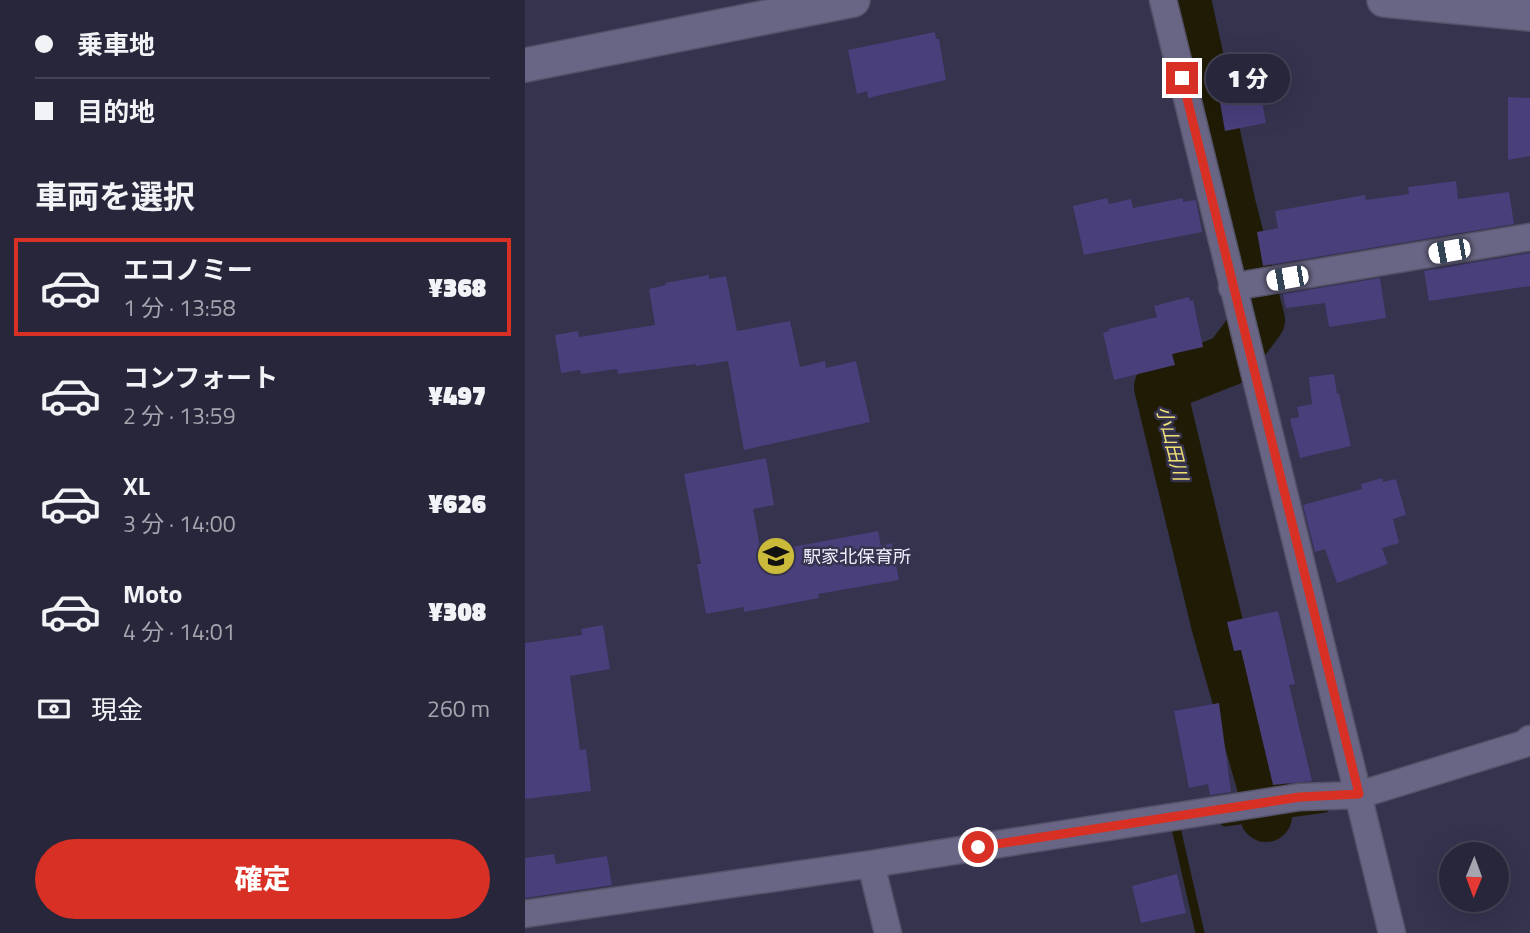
<!DOCTYPE html>
<html lang="ja">
<head>
<meta charset="utf-8">
<style>
  :root { --surface:#28263a; --page:#343245; --text:#f1f3f6; --muted:#a5a5af; --line:#444354; --accent:#d93025 }
  body { margin:0; font-family:"Titillium Web","Noto Sans JP",sans-serif; background:var(--page); color:var(--text); height:100vh; display:flex; flex-direction:column; font-size:26px; white-space:nowrap }
  * { box-sizing:border-box; margin:0 }
  p { font-size:23px; color:var(--muted) }
  .icon { flex:none; width:38px; height:38px; fill:none; stroke:currentColor; stroke-width:2; stroke-linecap:round; stroke-linejoin:round }
  .map { position:relative; flex:1; overflow:hidden }
  .drawer { display:flex; flex-direction:column; background:var(--surface); width:525px }
  .drawer>* { flex:none }
  .hud { display:grid; align-content:center; height:154px; padding:0 35px; background:var(--surface) }
  .needle { width:46px; rotate:181deg }
  .controls { position:absolute; left:914px; top:842px; display:grid; gap:14px }
  .controls a { display:grid; place-items:center; width:70px; height:70px; border-radius:50%; background:var(--surface); box-shadow:0 7px 28px #0002,0 0 0 2px var(--line); font-size:35px }
  .end { position:absolute; width:32px; height:32px; margin:-16px; border:9px solid #d93025; background:#fff; box-shadow:0 0 0 4px #fff }
  .from { border-radius:50% }
  .bubble { position:absolute; height:49px; border-radius:24px; background:var(--surface); box-shadow:0 7px 28px #0002,0 0 0 2px var(--line); font-size:23px; font-weight:800; line-height:49px; text-align:center }
  .car { position:absolute; width:21px; height:42px; margin:-21px -10px; border-radius:9px; box-shadow:0 0 5px 2px #0007; background:linear-gradient(#fff 24%,#345 0 40%,#fff 0 76%,#345 0 86%,#fff 0) }
  .hud b { display:flex; align-items:center; gap:24px; height:66px; font-size:26px }
  .hud b+b { border-top:2px solid var(--line) }
  .hud i { width:18px; height:18px; background:var(--text) }
  ul { padding:0; list-style:none }
  li { display:flex; align-items:center; gap:21px; height:98px; margin:0 14px 10px; padding:0 21px; border:4px solid transparent; border-radius:0px }
  li div { flex:1 }
  li b { display:block; font-size:26px }
  li em { font-style:normal; font-weight:800 }
  li.active { border-color:var(--accent) }
  li>.icon { width:63px; height:63px; stroke-width:1.5 }
  h2 { padding:0 35px; font-size:32px; line-height:84px }
  .pay { display:flex; align-items:center; gap:18px; height:77px; padding:0 35px; font-size:26px }
  .pay p { margin-inline-start:auto }
  .action { display:flex; gap:14px; margin-top:auto; padding:14px 35px }
  .action a { flex:1; height:80px; border-radius:42px; background:var(--accent); color:#fff; font-size:28px; font-weight:800; line-height:80px; text-align:center }
  main { display:flex; flex:1; min-height:0 }
  .map>svg:first-child { display:block }
</style>
</head>
<body>
<main>
<section class="drawer">
<div class="hud">
<b><i class="from"></i>乗車地</b>
<b><i></i>目的地</b>
</div>
<h2>車両を選択</h2>
<ul>
<li class="active"><svg class="icon" aria-label="car" viewBox="0 0 24 24"><path d="M5 17H2v-5l4-1 3-4h7l3 4 3 1v5h-3M9 17h6M6 11h13"/><circle cx="7" cy="17" r="2"/><circle cx="17" cy="17" r="2"/></svg><div><b>エコノミー</b><p>1 分 · 13:58</p></div><em>¥368</em></li>
<li><svg class="icon" aria-label="car" viewBox="0 0 24 24"><path d="M5 17H2v-5l4-1 3-4h7l3 4 3 1v5h-3M9 17h6M6 11h13"/><circle cx="7" cy="17" r="2"/><circle cx="17" cy="17" r="2"/></svg><div><b>コンフォート</b><p>2 分 · 13:59</p></div><em>¥497</em></li>
<li><svg class="icon" aria-label="car" viewBox="0 0 24 24"><path d="M5 17H2v-5l4-1 3-4h7l3 4 3 1v5h-3M9 17h6M6 11h13"/><circle cx="7" cy="17" r="2"/><circle cx="17" cy="17" r="2"/></svg><div><b>XL</b><p>3 分 · 14:00</p></div><em>¥626</em></li>
<li><svg class="icon" aria-label="car" viewBox="0 0 24 24"><path d="M5 17H2v-5l4-1 3-4h7l3 4 3 1v5h-3M9 17h6M6 11h13"/><circle cx="7" cy="17" r="2"/><circle cx="17" cy="17" r="2"/></svg><div><b>Moto</b><p>4 分 · 14:01</p></div><em>¥308</em></li>
</ul>
<div class="pay"><svg class="icon" aria-label="cash" viewBox="0 0 24 24"><path d="M3 7h18v10H3z"/><circle cx="12" cy="12" r="2"/></svg>現金<p>260 m</p></div>
<div class="action"><a>確定</a></div>
</section>
<div class="map">
<svg width="1005" height="933" viewBox="0 0 1005 933">
  <rect width="100%" height="100%" fill="#35334e"/>
  <g fill="none" stroke-linecap="round" stroke-linejoin="round">
    <path stroke="#1f1b04" stroke-width="9" d="M 700,822 L 800,808
      M 651,828 L 675,933"/>
    <path stroke="#1f1b04" stroke-width="52" d="M 660,0 L 705,206 L 734,320 L 704,360 L 635,387 L 692,624 L 738,786 L 741,816"/>
  </g>
  <path fill="#483f7b" d="M 410,32 L 411,39 L 414,39 L 421,80 L 343,98 L 342,91 L 332,94 L 323,50 Z
    M 733,78 L 741,123 L 700,131 L 692,85 Z
    M 983,97 L 1005,98 L 1005,156 L 983,160 Z
    M 931,181 L 933,199 L 984,192 L 989,224 L 738,266 L 732,232 L 753,228 L 750,211 L 840,195 L 841,200 L 884,194 L 883,187 Z
    M 582,198 L 584,204 L 606,199 L 608,208 L 658,198 L 658,202 L 671,200 L 677,232 L 559,255 L 548,206 Z
    M 1005,253 L 1005,286 L 904,301 L 899,271 Z
    M 184,275 L 184,279 L 201,276 L 212,331 L 265,321 L 275,367 L 300,361 L 301,368 L 331,361 L 345,422 L 219,450 L 203,361 L 171,366 L 171,364 L 93,374 L 92,369 L 56,374 L 55,370 L 36,373 L 30,335 L 53,331 L 54,337 L 130,325 L 124,289 L 141,285 L 140,283 Z
    M 855,278 L 861,318 L 804,327 L 800,303 L 761,308 L 758,294 Z
    M 664,297 L 665,301 L 668,300 L 678,347 L 647,354 L 650,365 L 589,380 L 578,333 L 584,331 L 583,329 L 632,317 L 629,306 Z
    M 809,374 L 812,394 L 814,393 L 826,446 L 775,458 L 765,419 L 774,417 L 772,407 L 787,404 L 784,377 Z
    M 241,458 L 249,505 L 228,509 L 236,553 L 353,531 L 356,546 L 367,543 L 374,580 L 293,594 L 294,598 L 219,612 L 219,607 L 181,614 L 172,564 L 176,564 L 159,474 Z
    M 857,478 L 858,482 L 871,479 L 881,515 L 868,519 L 874,543 L 857,548 L 863,564 L 812,583 L 800,549 L 790,552 L 778,505 L 837,489 L 836,484 Z
    M 753,611 L 770,684 L 764,685 L 787,781 L 748,785 L 716,650 L 709,651 L 702,622 Z
    M 78,625 L 85,669 L 45,676 L 55,750 L 61,749 L 66,791 L 0,799 L 0,643 L 57,635 L 56,629 Z
    M 694,703 L 706,792 L 685,795 L 683,784 L 664,788 L 649,711 Z
    M 29,854 L 31,864 L 82,856 L 87,885 L 0,898 L 0,858 Z
    M 652,874 L 661,913 L 616,923 L 607,886 Z"/>
  <g fill="none" stroke-linecap="round" stroke-linejoin="round">
    <g stroke="#545268" stroke-width="29">
      <path id="minor" d="M 638,0 L 867,933
        M 707,287 L 1005,237
        M 346,864 L 363,933
        M 0,914 L 346,864 L 775,797 L 834,795 L 999,744 L 1005,739"/>
    </g>
    <g stroke="#545268" stroke-width="36">
      <path id="tertiary" d="M 859,0 L 1005,14
        M 0,65 L 328,0"/>
    </g>
    <use href="#minor" stroke="#686684" stroke-width="26"/>
    <use href="#tertiary" stroke="#686684" stroke-width="33"/>
  </g>
  <g fill="none" stroke-linecap="round" stroke-linejoin="round">
    <path stroke="#d93025" stroke-width="9" d="M 453,847 L 775,797 L 834,794 L 657,78"/>
  </g>
  <defs>
    <g id="school-disc" transform="scale(2.0125)"><circle r="9.5" fill="#cbba39" stroke="#35334e"/><path d="M0-5L7-2L0 1L-7-2ZM-4 1L0 2.5L4 1V4Q0 6-4 4Z" fill="#111"/></g>
  </defs>
  <g fill-rule="evenodd">
    <use href="#school-disc" x="251" y="556"/>
  </g>
  <g text-anchor="middle" dominant-baseline="central" stroke-width="5" stroke-linejoin="round" paint-order="stroke">
    <g font-size="18" fill="#f1f0fe" stroke="#35334e" text-anchor="start">
      <text x="278" y="556">駅家北保育所</text>
    </g>
    <g font-size="19" font-style="italic" fill="#efe076" stroke="#35334e">
      <text transform="translate(648 443) rotate(76)">小山田川</text>
    </g>
  </g>
</svg>
<div class="controls">
<a><svg class="needle" viewBox="-14 -14 28 28"><path d="M0-13l5 13h-10z" fill="#e53935"/><path d="M0 13l5-13h-10z" fill="#a5a5af"/></svg></a>
</div>
<i class="end from" style="left:453px;top:847px"></i>
<i class="end" style="left:657px;top:78px"></i>
<div class="bubble" style="left:681px;top:54px;width:84px">1 分</div>
<i class="car" style="left:924px;top:251px;rotate:260deg"></i>
<i class="car" style="left:762px;top:278px;rotate:260deg"></i>
</div>
</main>
</body>
</html>
